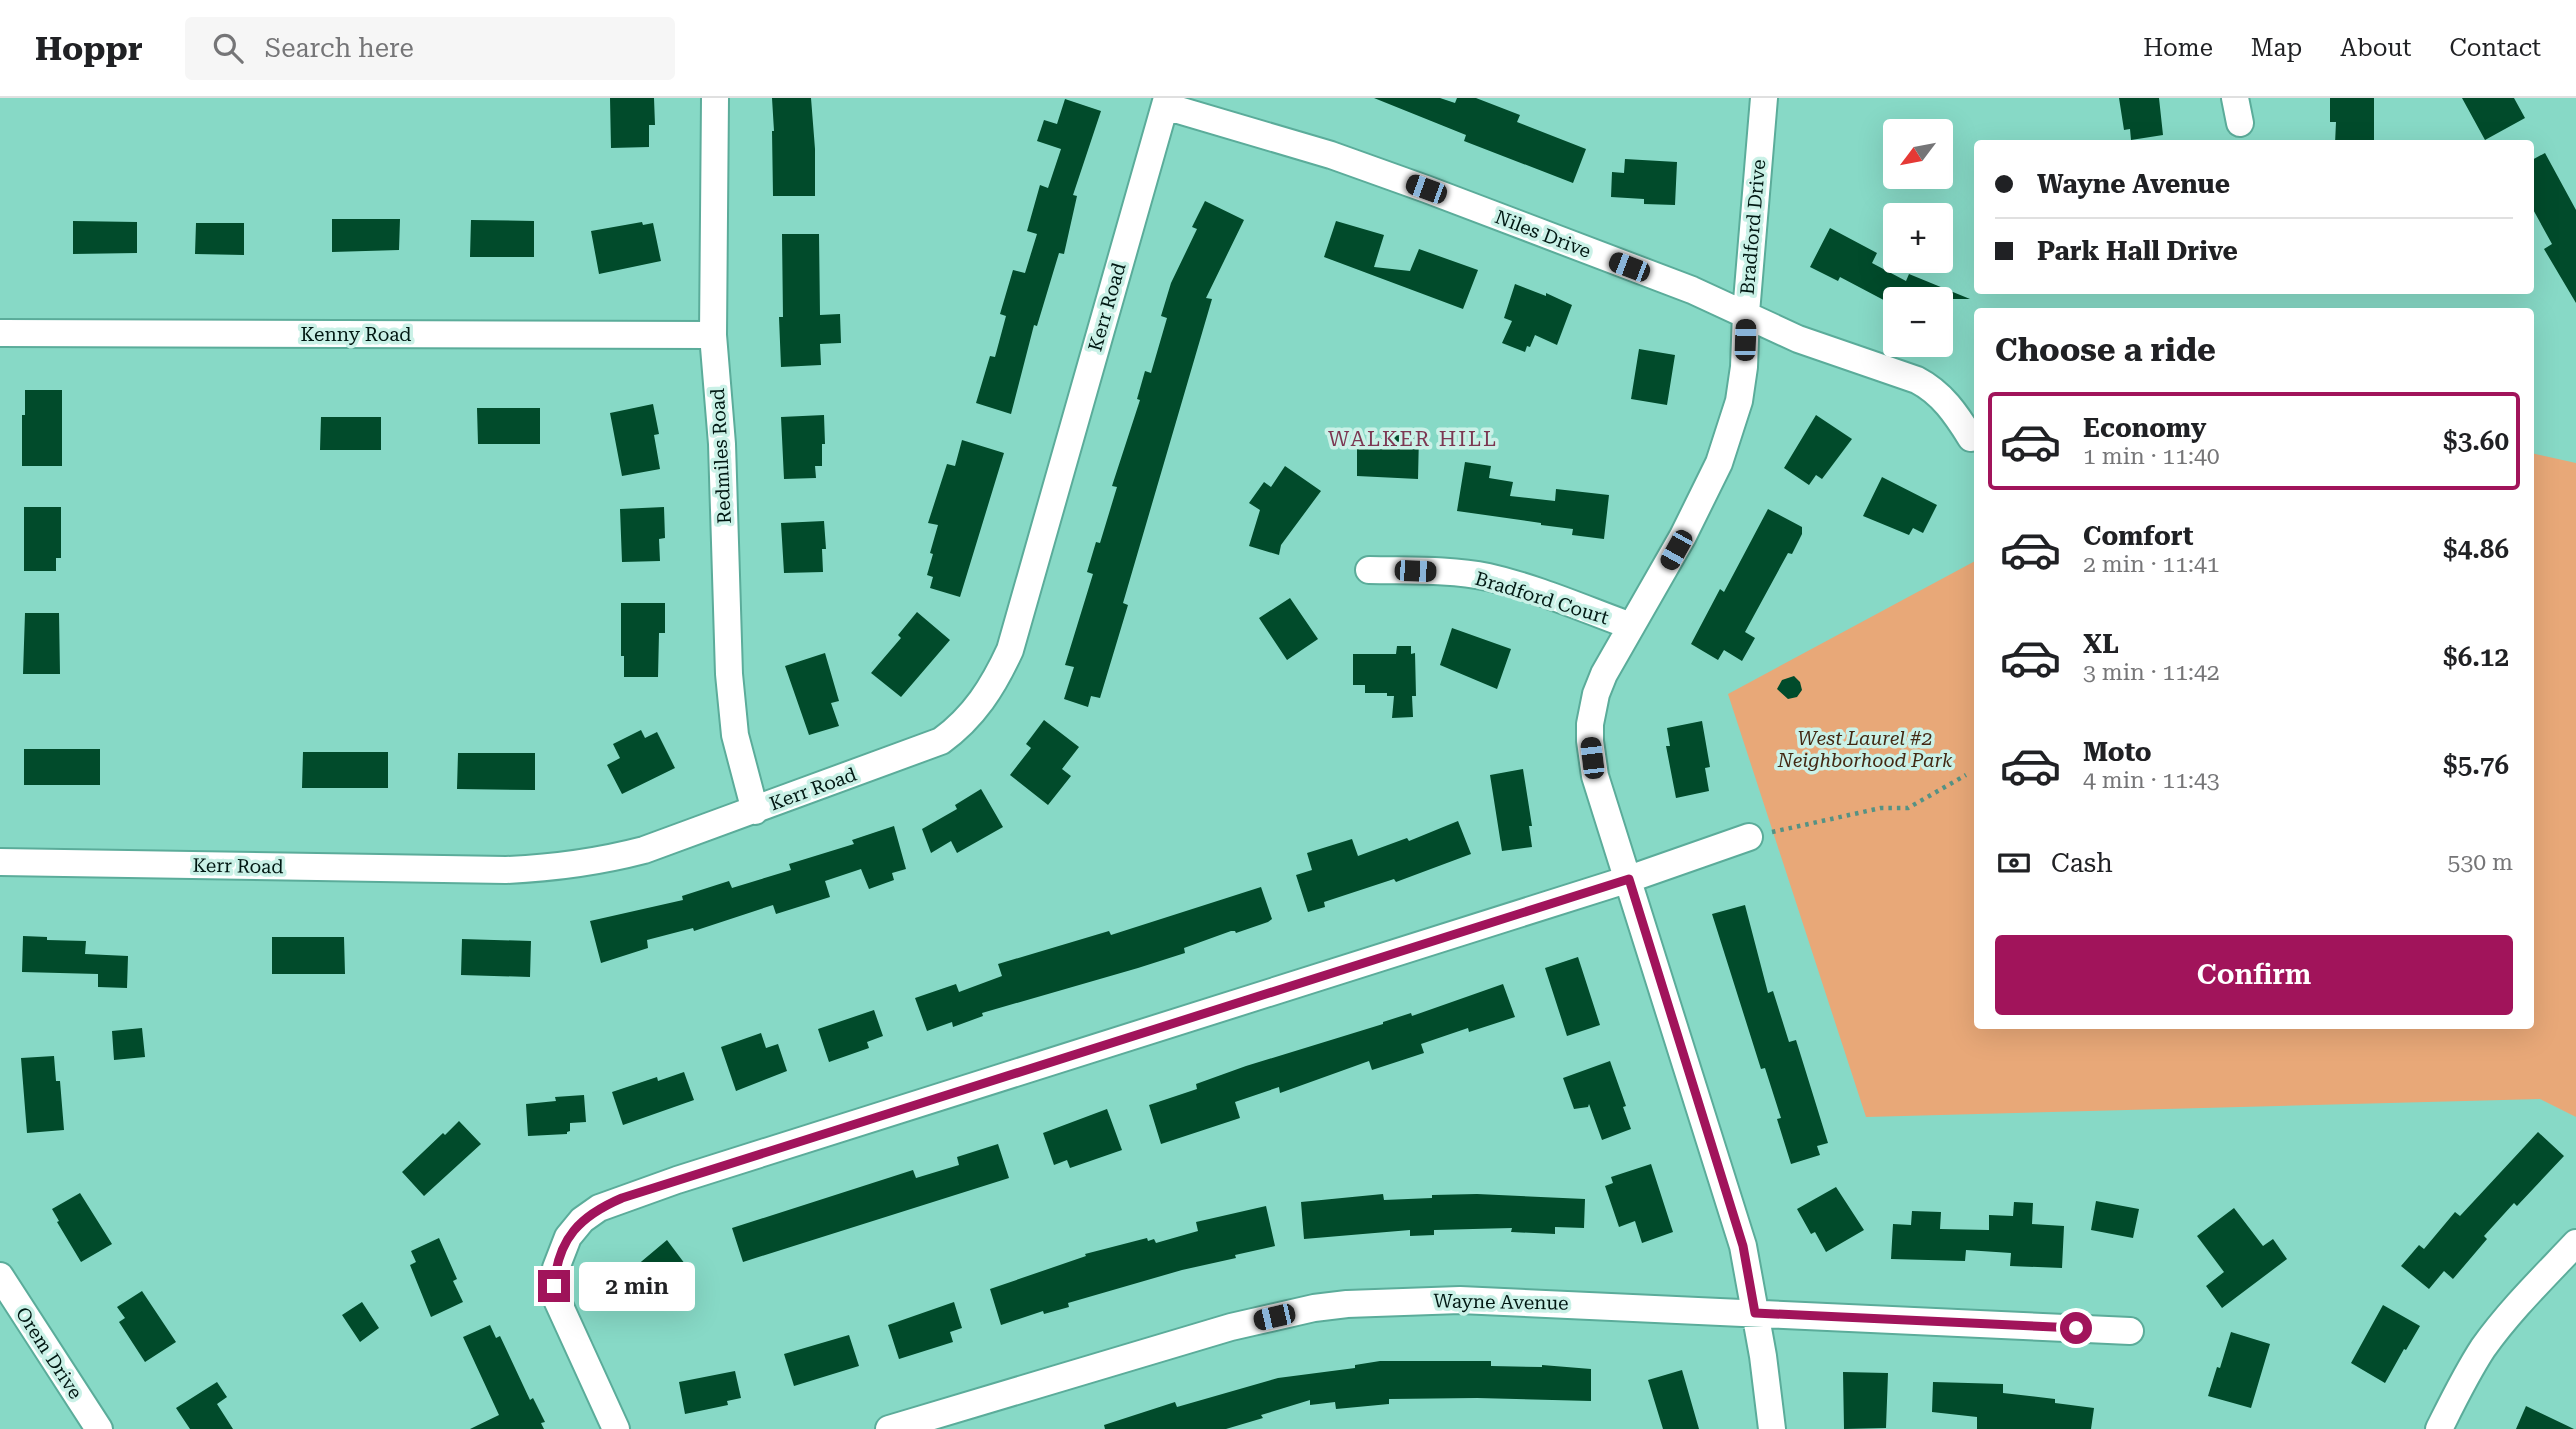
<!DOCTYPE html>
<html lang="en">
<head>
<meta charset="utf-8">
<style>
  :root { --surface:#fff; --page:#f6f6f6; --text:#202124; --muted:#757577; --line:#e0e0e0; --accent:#a1145b }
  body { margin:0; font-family:"Roboto Serif",serif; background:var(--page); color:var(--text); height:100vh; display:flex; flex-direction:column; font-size:26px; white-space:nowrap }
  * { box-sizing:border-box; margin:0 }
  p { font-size:23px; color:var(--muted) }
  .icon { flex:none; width:38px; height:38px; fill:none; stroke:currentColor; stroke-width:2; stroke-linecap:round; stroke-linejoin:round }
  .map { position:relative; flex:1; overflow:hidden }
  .panel { position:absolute; left:1974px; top:210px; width:560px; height:721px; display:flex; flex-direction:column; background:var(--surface); border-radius:7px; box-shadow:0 7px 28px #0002 }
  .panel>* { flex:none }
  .hud { position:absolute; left:1974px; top:42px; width:560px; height:154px; border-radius:7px; box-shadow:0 7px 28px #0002; display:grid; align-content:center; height:154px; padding:0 21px; background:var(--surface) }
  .needle { width:46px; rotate:238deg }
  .tools { position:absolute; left:1883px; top:21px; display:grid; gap:14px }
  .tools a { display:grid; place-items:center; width:70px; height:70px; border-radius:7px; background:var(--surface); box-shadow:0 7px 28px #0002; font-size:35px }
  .end { position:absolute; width:32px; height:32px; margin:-16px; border:9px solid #a1145b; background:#fff; box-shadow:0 0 0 4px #fff }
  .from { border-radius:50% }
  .bubble { position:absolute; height:49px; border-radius:7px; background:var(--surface); box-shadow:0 7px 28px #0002; font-size:23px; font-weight:600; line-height:49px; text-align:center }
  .car { position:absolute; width:21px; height:42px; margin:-21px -10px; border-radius:9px; box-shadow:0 0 5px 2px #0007; background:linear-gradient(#222 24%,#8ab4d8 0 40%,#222 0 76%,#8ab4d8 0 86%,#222 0) }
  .hud b { display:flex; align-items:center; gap:24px; height:66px; font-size:26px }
  .hud b+b { border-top:2px solid var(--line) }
  .hud i { width:18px; height:18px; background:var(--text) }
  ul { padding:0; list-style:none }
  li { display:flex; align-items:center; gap:21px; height:98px; margin:0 14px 10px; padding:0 7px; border:4px solid transparent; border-radius:7px }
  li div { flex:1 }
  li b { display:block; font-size:26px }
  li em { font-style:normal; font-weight:600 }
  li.selected { border-color:var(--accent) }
  li>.icon { width:63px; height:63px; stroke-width:1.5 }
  h2 { padding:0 21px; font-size:32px; line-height:84px }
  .pay { display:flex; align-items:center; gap:18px; height:77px; padding:0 21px; font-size:26px }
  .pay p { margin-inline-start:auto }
  .cta { display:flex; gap:14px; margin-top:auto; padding:14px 21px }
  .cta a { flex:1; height:80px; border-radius:7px; background:var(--accent); color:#fff; font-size:28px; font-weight:600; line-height:80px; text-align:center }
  header { display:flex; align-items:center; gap:42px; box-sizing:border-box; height:98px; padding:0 35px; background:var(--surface); border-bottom:2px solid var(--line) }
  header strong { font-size:33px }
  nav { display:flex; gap:38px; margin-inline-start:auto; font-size:24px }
  .search { width:490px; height:63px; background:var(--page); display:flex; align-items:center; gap:18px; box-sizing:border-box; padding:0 24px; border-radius:7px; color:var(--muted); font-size:26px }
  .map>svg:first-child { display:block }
</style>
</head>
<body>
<header>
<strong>Hoppr</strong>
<div class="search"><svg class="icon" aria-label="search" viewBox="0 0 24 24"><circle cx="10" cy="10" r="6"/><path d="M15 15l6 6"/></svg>Search here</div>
<nav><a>Home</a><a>Map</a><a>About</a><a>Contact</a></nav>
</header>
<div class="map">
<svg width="2576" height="1331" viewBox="0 0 2576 1331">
  <rect width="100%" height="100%" fill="#87d9c6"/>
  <path fill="#e8a878" d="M 2531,355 L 2576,365 L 2576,1019 L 2540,1001 L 1866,1019 L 1728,596 L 1977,462 L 1978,928 L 2530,928 Z"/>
  <path fill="#014b2b" d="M 610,0 L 654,0 L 655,27 L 649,27 L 649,49 L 611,50 Z
    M 772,0 L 811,0 L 815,51 L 815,98 L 773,98 L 772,33 L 774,33 Z
    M 1374,0 L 1440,0 L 1455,5 L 1457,0 L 1476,0 L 1520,17 L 1517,24 L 1586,51 L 1573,85 L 1464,43 L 1466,37 Z
    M 2119,0 L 2159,0 L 2163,37 L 2131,42 L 2130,31 L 2124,32 Z
    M 2330,0 L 2374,0 L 2374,46 L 2335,46 L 2336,24 L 2330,24 Z
    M 2462,0 L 2514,0 L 2525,20 L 2485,42 Z
    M 1065,1 L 1101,13 L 1073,97 L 1077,98 L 1064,156 L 1059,155 L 1037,228 L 1034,227 L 1011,316 L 976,305 L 990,258 L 995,259 L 1006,218 L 1000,216 L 1013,172 L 1025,175 L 1037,136 L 1027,133 L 1040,87 L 1048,90 L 1061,51 L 1037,43 L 1044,22 L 1057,26 Z
    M 2545,55 L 2576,112 L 2576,205 L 2544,151 L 2552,146 L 2530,106 L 2530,63 Z
    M 1625,61 L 1677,64 L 1675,107 L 1644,106 L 1644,101 L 1611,99 L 1612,74 L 1624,75 Z
    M 1205,103 L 1244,122 L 1206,200 L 1212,201 L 1123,505 L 1128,507 L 1100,600 L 1091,598 L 1088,609 L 1064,601 L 1074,569 L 1065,567 L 1093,476 L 1087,474 L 1096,444 L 1100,445 L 1117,389 L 1112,388 L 1140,302 L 1137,301 L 1145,273 L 1151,275 L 1167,220 L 1161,218 L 1171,185 L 1197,131 L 1192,129 Z
    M 332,121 L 400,121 L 399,152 L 332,154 Z
    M 471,122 L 534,123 L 534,159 L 470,159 Z
    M 73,123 L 137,124 L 137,155 L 73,156 Z
    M 1336,123 L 1384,137 L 1374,169 L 1410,173 L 1419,151 L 1478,172 L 1463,211 L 1324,159 Z
    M 642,124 L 643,127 L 653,125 L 661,163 L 599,176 L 591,133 Z
    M 196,125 L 244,125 L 244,157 L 195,156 Z
    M 1830,130 L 1877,155 L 1872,165 L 1906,183 L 1909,176 L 1970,201 L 1895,201 L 1895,208 L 1840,179 L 1838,183 L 1810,169 Z
    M 782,136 L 819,136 L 820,217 L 840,216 L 841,245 L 820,246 L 821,267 L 781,269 L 779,219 L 783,219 Z
    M 1515,186 L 1546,198 L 1546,195 L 1572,207 L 1557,247 L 1535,237 L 1530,249 L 1527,248 L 1525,254 L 1502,245 L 1512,223 L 1504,220 Z
    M 1639,251 L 1675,257 L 1667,307 L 1631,301 Z
    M 25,292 L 62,292 L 62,368 L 22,368 L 22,317 L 25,317 Z
    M 653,306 L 659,336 L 654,337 L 660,371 L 622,378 L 610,315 Z
    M 477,310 L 540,310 L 540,346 L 478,346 Z
    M 824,317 L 825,346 L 822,346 L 822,368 L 815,368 L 816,380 L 784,381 L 781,319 Z
    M 1816,317 L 1852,341 L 1822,381 L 1816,377 L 1809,387 L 1784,370 Z
    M 321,319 L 381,319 L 381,352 L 320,352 Z
    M 1391,337 L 1419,337 L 1418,381 L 1357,378 L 1357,348 L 1368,348 L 1368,340 L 1391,340 Z
    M 962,342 L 1004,355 L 960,499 L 930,490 L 933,479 L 927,477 L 933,456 L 930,455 L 938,427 L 928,425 L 947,366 L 955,368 Z
    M 1465,364 L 1491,368 L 1489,380 L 1513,384 L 1510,398 L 1555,403 L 1556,391 L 1609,397 L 1604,441 L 1572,437 L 1573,431 L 1541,427 L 1541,425 L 1457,413 Z
    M 1285,368 L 1321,393 L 1281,447 L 1279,457 L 1249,448 L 1260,412 L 1249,405 L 1264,384 L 1271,389 Z
    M 1882,379 L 1937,407 L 1923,435 L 1913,430 L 1909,437 L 1863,418 Z
    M 24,409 L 61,409 L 61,460 L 56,460 L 56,473 L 24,473 Z
    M 664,409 L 665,440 L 659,441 L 660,463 L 622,464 L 620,411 Z
    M 1768,411 L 1802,429 L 1802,436 L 1792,456 L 1788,455 L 1745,534 L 1755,540 L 1742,563 L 1724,552 L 1718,562 L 1691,546 L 1720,491 L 1724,494 Z
    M 824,423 L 826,451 L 822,451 L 823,474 L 784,475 L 781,425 Z
    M 1290,500 L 1318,541 L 1287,562 L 1259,520 Z
    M 621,505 L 665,505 L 665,535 L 659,535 L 658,579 L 624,579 L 624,558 L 621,558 Z
    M 917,514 L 950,542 L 901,599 L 871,575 L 901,540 L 898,537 Z
    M 25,515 L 59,515 L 60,576 L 23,576 Z
    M 1452,530 L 1511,551 L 1497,591 L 1440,567 Z
    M 1397,548 L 1411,548 L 1411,556 L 1415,555 L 1416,598 L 1412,598 L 1413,619 L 1392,620 L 1394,598 L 1387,598 L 1387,595 L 1365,595 L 1365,587 L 1353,587 L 1353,556 L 1396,556 Z
    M 825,555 L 839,603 L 831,605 L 839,628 L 809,637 L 785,568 Z
    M 1794,578 L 1800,584 L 1802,592 L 1797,599 L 1788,601 L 1777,591 L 1782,582 Z
    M 1044,622 L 1079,649 L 1062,671 L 1071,678 L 1048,707 L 1010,677 L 1031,650 L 1026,646 Z
    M 1702,623 L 1710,669 L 1705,670 L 1709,693 L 1676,700 L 1666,648 L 1670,648 L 1667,630 Z
    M 641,632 L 645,640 L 657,634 L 675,670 L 622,696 L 607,667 L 620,660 L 613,646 Z
    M 24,651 L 100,651 L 100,687 L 24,687 Z
    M 303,654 L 388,654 L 388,690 L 302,690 Z
    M 458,655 L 535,655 L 535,692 L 457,691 Z
    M 1523,671 L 1532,728 L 1529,728 L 1532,749 L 1502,753 L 1490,677 Z
    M 981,691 L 1003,729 L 957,755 L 951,743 L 931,755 L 922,731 L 957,711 L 955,707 Z
    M 1458,723 L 1471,756 L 1396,784 L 1394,781 L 1324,804 L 1325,809 L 1308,814 L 1296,777 L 1312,772 L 1307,755 L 1352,741 L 1358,758 L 1407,740 L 1409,743 Z
    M 894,728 L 906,771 L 892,775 L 894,782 L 869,791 L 861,771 L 825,783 L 830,799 L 776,816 L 773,807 L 694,833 L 693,830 L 647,842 L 648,850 L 601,865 L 590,823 L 683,802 L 682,798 L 729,783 L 732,790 L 791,772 L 789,766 L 854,746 L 852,742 Z
    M 1261,789 L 1272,821 L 1268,824 L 1236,835 L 1235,833 L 1231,833 L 1184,850 L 1185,855 L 1138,870 L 982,915 L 983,918 L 953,929 L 952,924 L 927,933 L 915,900 L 956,886 L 959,894 L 1002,878 L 998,866 L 1109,833 L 1111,837 Z
    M 1745,807 L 1768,895 L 1773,893 L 1789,944 L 1796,942 L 1828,1045 L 1817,1048 L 1820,1057 L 1791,1066 L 1777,1021 L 1781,1020 L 1765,970 L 1761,971 L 1712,816 Z
    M 23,838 L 47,839 L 47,842 L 86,843 L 85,856 L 128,858 L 127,890 L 98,889 L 98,876 L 22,874 Z
    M 272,839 L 344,839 L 345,876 L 272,876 Z
    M 462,841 L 531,843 L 530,879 L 461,877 Z
    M 1578,859 L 1600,927 L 1567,938 L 1545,870 Z
    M 1503,886 L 1515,919 L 1469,934 L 1468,930 L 1421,946 L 1424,955 L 1372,972 L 1369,963 L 1280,995 L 1279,989 L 1235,1004 L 1240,1020 L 1161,1046 L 1149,1007 L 1197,991 L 1196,986 L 1246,968 L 1383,926 L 1383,924 L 1411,915 L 1412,918 Z
    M 874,912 L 883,938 L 867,944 L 869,950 L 829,964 L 818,931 Z
    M 142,930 L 145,959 L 114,962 L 112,933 Z
    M 761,935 L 766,950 L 778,946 L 787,973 L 736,993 L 721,949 Z
    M 54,958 L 56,983 L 60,983 L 64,1032 L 27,1035 L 21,960 Z
    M 1610,963 L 1626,1008 L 1623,1009 L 1631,1031 L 1602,1042 L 1589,1006 L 1588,1009 L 1574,1011 L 1563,980 Z
    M 684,974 L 694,1002 L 623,1027 L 612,994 L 657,979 L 658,983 Z
    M 584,997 L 586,1024 L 570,1025 L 570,1033 L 567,1034 L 567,1036 L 528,1038 L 526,1006 L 556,1003 L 555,999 Z
    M 1107,1011 L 1122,1052 L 1070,1070 L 1067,1062 L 1054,1067 L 1043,1035 Z
    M 459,1023 L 481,1046 L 424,1098 L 402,1074 L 443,1035 L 445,1037 Z
    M 2538,1034 L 2564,1058 L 2517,1108 L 2514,1105 L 2484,1138 L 2487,1141 L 2453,1181 L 2444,1173 L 2429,1191 L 2401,1168 L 2419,1147 L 2424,1151 L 2455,1114 L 2460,1118 Z
    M 998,1046 L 1009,1080 L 743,1164 L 732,1130 L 913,1072 L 916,1080 L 959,1067 L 957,1059 Z
    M 1651,1066 L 1673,1134 L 1642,1145 L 1635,1123 L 1619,1129 L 1605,1088 L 1613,1085 L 1611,1079 Z
    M 1836,1089 L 1864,1132 L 1826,1154 L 1815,1134 L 1811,1136 L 1797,1111 Z
    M 80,1095 L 112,1146 L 81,1164 L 57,1124 L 59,1123 L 52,1111 Z
    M 1383,1096 L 1384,1102 L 1432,1100 L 1432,1097 L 1477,1096 L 1585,1101 L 1584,1130 L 1555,1129 L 1555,1136 L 1511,1134 L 1512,1130 L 1434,1132 L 1434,1137 L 1410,1138 L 1410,1132 L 1304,1141 L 1301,1104 Z
    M 2096,1103 L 2139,1111 L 2133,1140 L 2091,1132 Z
    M 2014,1104 L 2033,1105 L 2032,1126 L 2064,1128 L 2062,1170 L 2010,1168 L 2011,1155 L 1966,1152 L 1965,1163 L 1891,1161 L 1893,1126 L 1911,1127 L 1912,1113 L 1941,1114 L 1940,1131 L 1989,1132 L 1989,1117 L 2013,1118 Z
    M 1266,1108 L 1275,1148 L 1235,1157 L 1236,1160 L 1182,1172 L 1068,1205 L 1069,1209 L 1044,1216 L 1043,1213 L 1001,1227 L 990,1191 L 1086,1158 L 1085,1156 L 1147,1140 L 1148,1143 L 1154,1141 L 1156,1145 L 1198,1133 L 1196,1124 Z
    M 2234,1110 L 2263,1148 L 2273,1141 L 2287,1161 L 2222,1210 L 2206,1188 L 2224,1174 L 2197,1138 Z
    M 439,1140 L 457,1181 L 453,1183 L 463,1204 L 431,1219 L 410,1167 L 416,1164 L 411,1153 Z
    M 667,1142 L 688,1170 L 661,1190 L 637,1198 L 623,1179 Z
    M 142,1193 L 176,1244 L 145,1264 L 119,1224 L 125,1220 L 117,1209 Z
    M 362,1204 L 379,1230 L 360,1244 L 342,1217 Z
    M 954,1204 L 962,1230 L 950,1234 L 953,1244 L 899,1261 L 888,1227 Z
    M 2383,1207 L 2420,1228 L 2406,1252 L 2404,1251 L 2385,1285 L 2351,1265 Z
    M 490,1227 L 496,1240 L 500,1238 L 530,1302 L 533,1300 L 545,1324 L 541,1325 L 544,1331 L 470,1331 L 499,1317 L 463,1239 Z
    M 2231,1234 L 2270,1246 L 2251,1310 L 2208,1298 L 2217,1269 L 2220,1270 Z
    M 849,1237 L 859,1268 L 794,1288 L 784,1256 Z
    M 1380,1263 L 1491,1263 L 1491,1268 L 1542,1269 L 1542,1267 L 1591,1271 L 1591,1303 L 1477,1300 L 1389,1301 L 1389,1306 L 1336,1311 L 1335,1304 L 1310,1307 L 1310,1302 L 1261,1317 L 1263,1320 L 1226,1331 L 1105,1331 L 1104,1327 L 1175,1304 L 1177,1309 L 1278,1280 L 1355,1270 L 1355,1267 Z
    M 1682,1272 L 1699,1331 L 1663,1331 L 1648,1282 Z
    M 735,1273 L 741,1300 L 727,1303 L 728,1307 L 685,1316 L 679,1284 Z
    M 1843,1274 L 1888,1275 L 1886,1330 L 1844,1331 Z
    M 217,1284 L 227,1299 L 217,1306 L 233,1331 L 190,1331 L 176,1310 Z
    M 1933,1284 L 2003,1286 L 2003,1295 L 2055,1301 L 2055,1305 L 2094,1310 L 2091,1331 L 1977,1331 L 1977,1319 L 1932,1314 Z
    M 2526,1308 L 2574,1331 L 2516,1331 Z"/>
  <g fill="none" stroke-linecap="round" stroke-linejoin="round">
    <g stroke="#5bac9a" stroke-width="30">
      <path id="minor" d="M 715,0 L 713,237 L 722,346 L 729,576 L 735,637 L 755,713
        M 1764,0 L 1746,215 L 1744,269 L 1739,303 L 1719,365 L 1683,438 L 1604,576 L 1596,596 L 1590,626 L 1590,643 L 1595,678 L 1743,1148 L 1763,1258 L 1772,1331
        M 2235,0 L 2240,25
        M 1165,8 L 1331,57 L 1426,91 L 1692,192 L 1798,241 L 1917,282 C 1942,295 1956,316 1971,340
        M 0,235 L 713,237
        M 1369,472 C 1408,473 1450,471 1488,479 C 1537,490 1584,511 1631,528
        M 0,764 L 506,772 C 554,770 598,764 644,752 L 941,643 C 974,619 993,589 1010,552 L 1167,0
        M 0,1178 L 99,1331
        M 616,1331 L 558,1204 L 554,1188 L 556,1170 L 568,1139 L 582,1122 L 599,1110 L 677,1082 L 1629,781 L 1749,739
        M 889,1331 L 1231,1229 L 1314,1210 L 1347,1206 L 1460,1202 L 2130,1233
        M 2439,1331 C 2453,1303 2466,1276 2483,1250 C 2510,1212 2544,1179 2576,1145"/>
    </g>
    <path stroke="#559284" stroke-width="4.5" stroke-dasharray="3.5 5" stroke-linecap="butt" d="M 1772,734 L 1881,710 L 1908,710 L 1966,677"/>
    <use href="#minor" stroke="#fff" stroke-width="26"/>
  </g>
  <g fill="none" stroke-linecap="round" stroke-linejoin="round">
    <path stroke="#a1145b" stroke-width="9" d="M 554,1188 C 558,1140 580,1118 622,1100 L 1629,781 L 1743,1148 L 1755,1215 L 2076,1230"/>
  </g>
  <g text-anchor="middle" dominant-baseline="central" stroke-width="7" stroke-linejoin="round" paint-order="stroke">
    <g font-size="19" fill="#001712" stroke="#caf1e7">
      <text transform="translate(1753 129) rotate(-85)">Bradford Drive</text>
      <text transform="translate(1543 136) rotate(21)">Niles Drive</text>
      <text transform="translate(1107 209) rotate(-74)">Kerr Road</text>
      <text x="356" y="236">Kenny Road</text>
      <text transform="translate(721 358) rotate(-93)">Redmiles Road</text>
      <text transform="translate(1542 500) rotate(17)">Bradford Court</text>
      <text transform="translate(813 691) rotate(-20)">Kerr Road</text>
      <text transform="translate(238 768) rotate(1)">Kerr Road</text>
      <text transform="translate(1501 1204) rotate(1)">Wayne Avenue</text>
      <text transform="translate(49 1255) rotate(57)">Orem Drive</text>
    </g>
    <g font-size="19" font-style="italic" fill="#422813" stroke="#caf1e7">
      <text x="1865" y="640">West Laurel #2<tspan x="1865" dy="22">Neighborhood Park</tspan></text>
    </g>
    <g font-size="21" letter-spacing="2" fill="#7c3752" stroke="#caf1e7">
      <text x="1413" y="341">WALKER HILL</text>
    </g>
  </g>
</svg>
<div class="tools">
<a><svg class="needle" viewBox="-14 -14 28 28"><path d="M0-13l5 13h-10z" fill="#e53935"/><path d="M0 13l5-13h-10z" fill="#757577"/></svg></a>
<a>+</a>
<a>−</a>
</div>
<i class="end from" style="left:2076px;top:1230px"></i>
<i class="end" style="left:554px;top:1188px"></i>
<div class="bubble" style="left:579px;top:1164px;width:116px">2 min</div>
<i class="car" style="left:1426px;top:91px;rotate:290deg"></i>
<i class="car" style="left:1629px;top:169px;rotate:291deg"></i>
<i class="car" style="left:1745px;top:242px;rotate:2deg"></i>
<i class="car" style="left:1676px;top:452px;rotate:209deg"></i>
<i class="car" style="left:1415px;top:473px;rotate:92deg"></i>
<i class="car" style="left:1592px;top:660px;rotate:353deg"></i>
<i class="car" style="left:1274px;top:1219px;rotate:257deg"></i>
<div class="hud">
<b><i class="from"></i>Wayne Avenue</b>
<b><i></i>Park Hall Drive</b>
</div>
<section class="panel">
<h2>Choose a ride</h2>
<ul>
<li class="selected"><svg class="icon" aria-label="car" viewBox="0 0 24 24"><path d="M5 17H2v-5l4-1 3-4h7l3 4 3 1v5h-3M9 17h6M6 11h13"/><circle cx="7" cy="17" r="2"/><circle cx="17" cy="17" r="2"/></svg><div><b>Economy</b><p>1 min · 11:40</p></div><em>$3.60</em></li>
<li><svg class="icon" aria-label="car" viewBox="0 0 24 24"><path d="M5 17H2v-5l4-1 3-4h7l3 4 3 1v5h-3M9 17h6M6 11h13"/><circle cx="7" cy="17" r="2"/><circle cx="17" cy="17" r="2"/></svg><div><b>Comfort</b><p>2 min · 11:41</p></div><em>$4.86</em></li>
<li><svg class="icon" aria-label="car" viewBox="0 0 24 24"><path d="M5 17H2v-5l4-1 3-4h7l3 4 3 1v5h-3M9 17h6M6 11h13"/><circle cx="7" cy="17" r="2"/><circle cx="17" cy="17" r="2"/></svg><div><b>XL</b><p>3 min · 11:42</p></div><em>$6.12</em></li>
<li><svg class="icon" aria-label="car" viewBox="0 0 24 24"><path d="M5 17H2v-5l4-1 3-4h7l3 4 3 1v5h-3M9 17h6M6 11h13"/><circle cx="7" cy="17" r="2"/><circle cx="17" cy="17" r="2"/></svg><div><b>Moto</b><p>4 min · 11:43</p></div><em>$5.76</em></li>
</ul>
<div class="pay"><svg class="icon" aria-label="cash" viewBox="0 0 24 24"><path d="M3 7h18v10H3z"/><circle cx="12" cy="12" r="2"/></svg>Cash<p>530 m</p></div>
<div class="cta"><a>Confirm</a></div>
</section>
</div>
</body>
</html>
